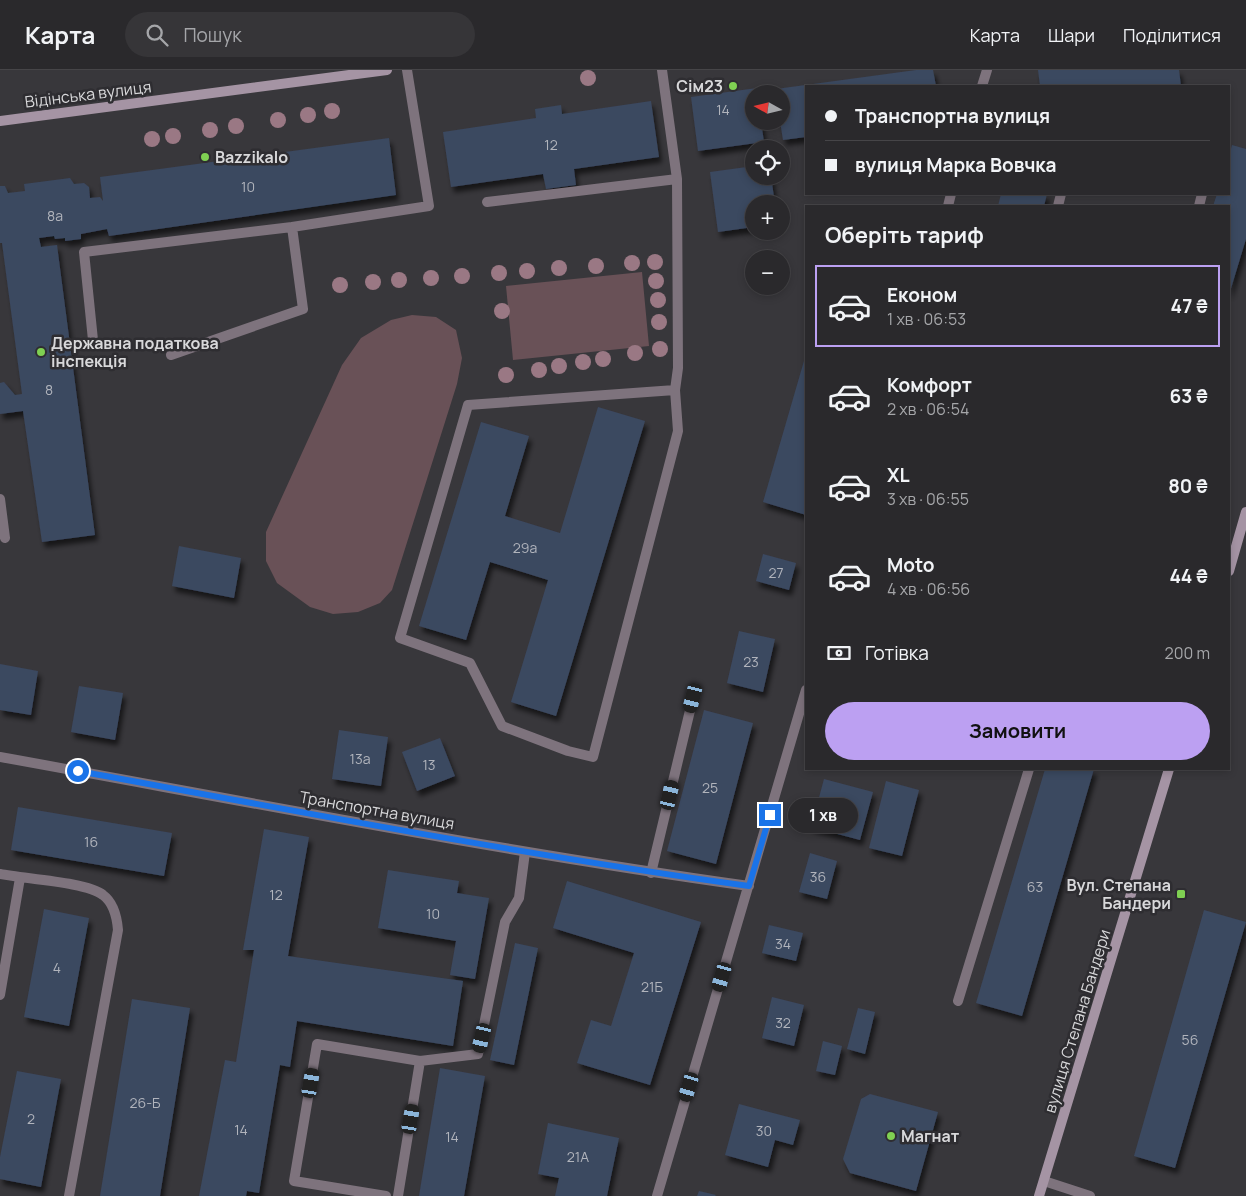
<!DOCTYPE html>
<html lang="uk">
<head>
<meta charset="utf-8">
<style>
  :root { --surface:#2a292c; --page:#363538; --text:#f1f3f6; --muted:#a5a6a9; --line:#464548; --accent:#bca0f2 }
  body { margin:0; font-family:Manrope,sans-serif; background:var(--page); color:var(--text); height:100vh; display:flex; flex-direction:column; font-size:19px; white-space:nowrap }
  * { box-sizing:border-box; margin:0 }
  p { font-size:16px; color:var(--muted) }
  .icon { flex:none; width:28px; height:28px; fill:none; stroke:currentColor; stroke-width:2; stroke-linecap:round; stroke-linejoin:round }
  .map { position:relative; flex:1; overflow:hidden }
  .side { position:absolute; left:805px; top:135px; width:425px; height:565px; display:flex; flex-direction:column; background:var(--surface); border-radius:0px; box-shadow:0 2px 8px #0003,0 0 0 1px var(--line) }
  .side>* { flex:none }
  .hud { position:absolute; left:805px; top:15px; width:425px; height:110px; border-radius:0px; box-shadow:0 2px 8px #0003,0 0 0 1px var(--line); display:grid; align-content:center; height:110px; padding:0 20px; background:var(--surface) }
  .needle { width:32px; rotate:278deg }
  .controls { position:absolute; left:745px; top:15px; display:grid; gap:10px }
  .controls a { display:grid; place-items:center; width:45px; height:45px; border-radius:50%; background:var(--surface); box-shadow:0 2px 8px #0003,0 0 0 1px var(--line); font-size:25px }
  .end { position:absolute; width:22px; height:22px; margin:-11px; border:6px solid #1a73e8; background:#fff; box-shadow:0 0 0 2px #fff }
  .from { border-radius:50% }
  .bubble { position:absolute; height:35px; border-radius:18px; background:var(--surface); box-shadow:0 2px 8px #0003,0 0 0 1px var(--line); font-size:16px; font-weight:700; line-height:35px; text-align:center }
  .car { position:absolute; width:15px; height:30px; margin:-15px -8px; border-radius:6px; box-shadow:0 0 4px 1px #0007; background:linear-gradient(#222 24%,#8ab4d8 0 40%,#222 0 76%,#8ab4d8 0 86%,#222 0) }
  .hud b { display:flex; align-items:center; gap:18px; height:48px; font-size:19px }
  .hud b+b { border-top:1px solid var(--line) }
  .hud i { width:12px; height:12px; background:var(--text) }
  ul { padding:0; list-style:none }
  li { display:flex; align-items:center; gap:15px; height:82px; margin:0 10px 8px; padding:0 10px; border:2px solid transparent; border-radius:0px }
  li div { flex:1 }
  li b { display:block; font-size:19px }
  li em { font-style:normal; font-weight:700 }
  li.current { border-color:var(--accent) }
  li>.icon { width:45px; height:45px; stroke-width:1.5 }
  h2 { padding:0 20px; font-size:22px; line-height:60px }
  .pay { display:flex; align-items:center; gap:12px; height:55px; padding:0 20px; font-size:19px }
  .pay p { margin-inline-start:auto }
  .primary-button { display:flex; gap:10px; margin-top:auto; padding:10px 20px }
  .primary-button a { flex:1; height:58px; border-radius:30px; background:var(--accent); color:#111; font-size:20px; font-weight:700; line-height:58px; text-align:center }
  header { display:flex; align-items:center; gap:30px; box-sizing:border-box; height:70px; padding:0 25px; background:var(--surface); border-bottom:1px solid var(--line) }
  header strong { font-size:24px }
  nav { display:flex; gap:28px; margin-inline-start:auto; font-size:18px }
  .search { width:350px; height:45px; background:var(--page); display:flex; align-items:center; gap:12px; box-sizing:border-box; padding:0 18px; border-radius:28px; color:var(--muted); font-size:19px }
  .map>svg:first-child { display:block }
</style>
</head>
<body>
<header>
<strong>Карта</strong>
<div class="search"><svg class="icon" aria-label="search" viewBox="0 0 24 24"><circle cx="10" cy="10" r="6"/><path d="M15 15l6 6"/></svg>Пошук</div>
<nav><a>Карта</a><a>Шари</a><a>Поділитися</a></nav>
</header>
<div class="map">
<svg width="1246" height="1126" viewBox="0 0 1246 1126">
  <defs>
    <filter id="shadow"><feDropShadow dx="3" dy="5.5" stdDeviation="2.5" flood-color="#0009"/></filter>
  </defs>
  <rect width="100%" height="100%" fill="#38373b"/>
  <path fill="#695157" d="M 642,202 L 649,276 L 513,290 L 506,216 Z
    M 412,245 L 436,247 L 456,260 L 462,288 L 457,314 L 392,520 L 380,533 L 358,542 L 333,544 L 310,537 L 277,513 L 266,491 L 266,462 L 342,295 L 361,268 L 391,250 Z"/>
  <path fill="#3b4860" filter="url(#shadow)" d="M 916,0 L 933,0 L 936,16 L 806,16 L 806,67 L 783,70 L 780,51 L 781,24 L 777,24 L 776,19 Z
    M 1038,0 L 1179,0 L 1181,16 L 1040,16 Z
    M 757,18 L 758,24 L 754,24 L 754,51 L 761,51 L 764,72 L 698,81 L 691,27 Z
    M 651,31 L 659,87 L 574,99 L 576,115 L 546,119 L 543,104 L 451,117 L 443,62 L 536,48 L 535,39 L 561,35 L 562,44 Z
    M 389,68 L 396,125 L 109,166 L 107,159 L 81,164 L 81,169 L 65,171 L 65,168 L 55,169 L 54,166 L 39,168 L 41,177 L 57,175 L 95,465 L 42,472 L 23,341 L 0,344 L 0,313 L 4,312 L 15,325 L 22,324 L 2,173 L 0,173 L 0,116 L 5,116 L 8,123 L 25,121 L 24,114 L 70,108 L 74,114 L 84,113 L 89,117 L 90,128 L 100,127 L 103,131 L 100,107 Z
    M 1232,75 L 1246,79 L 1246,169 L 1229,225 L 1229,136 L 1213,136 L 1217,124 L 1229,124 L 1229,86 Z
    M 754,96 L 754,106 L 771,106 L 775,134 L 754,134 L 754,157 L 718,162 L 710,102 Z
    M 1001,124 L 1047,124 L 1044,136 L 998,136 Z
    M 806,284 L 806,445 L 763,432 Z
    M 598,337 L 645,351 L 556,646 L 511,632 L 548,510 L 490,492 L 466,570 L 419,556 L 481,352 L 529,366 L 505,446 L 560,463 Z
    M 179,476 L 241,488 L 234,528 L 172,516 Z
    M 763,484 L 796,493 L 789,520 L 756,511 Z
    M 739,561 L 775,569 L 763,622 L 727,613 Z
    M 0,594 L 38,601 L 31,645 L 0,640 Z
    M 79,616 L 123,623 L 115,670 L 71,662 Z
    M 704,640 L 753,653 L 716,794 L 667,781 Z
    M 339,660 L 388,667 L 381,716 L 332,709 Z
    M 440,668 L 455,706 L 417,721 L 402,682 Z
    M 1045,699 L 1094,699 L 1022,946 L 976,933 Z
    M 824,709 L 873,722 L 860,770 L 811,757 Z
    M 886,711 L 919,720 L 902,786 L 869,778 Z
    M 18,737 L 172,763 L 164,806 L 11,780 Z
    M 264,759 L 309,767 L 288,886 L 463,911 L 453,976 L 297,951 L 290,997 L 280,995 L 259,1123 L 247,1121 L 246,1126 L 199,1126 L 225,990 L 236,992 L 254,880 L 243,880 Z
    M 810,783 L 837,791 L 827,829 L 799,822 Z
    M 388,800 L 459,811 L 457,823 L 489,828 L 475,909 L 450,905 L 456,871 L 378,858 Z
    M 567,811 L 701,852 L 650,1015 L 577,993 L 591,950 L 611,956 L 634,883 L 553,858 Z
    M 44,839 L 89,848 L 69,956 L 24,947 Z
    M 1204,840 L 1246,852 L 1175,1098 L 1134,1086 Z
    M 769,855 L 803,863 L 796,891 L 762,883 Z
    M 515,873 L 538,878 L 514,995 L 490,990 Z
    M 772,927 L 804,935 L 794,976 L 762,968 Z
    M 132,929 L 190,938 L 160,1126 L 100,1126 Z
    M 858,938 L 875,942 L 865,984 L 847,979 Z
    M 823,971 L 842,976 L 835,1005 L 816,1001 Z
    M 440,998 L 485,1006 L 464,1126 L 419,1126 Z
    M 17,1001 L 61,1009 L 41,1117 L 0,1109 L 0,1087 Z
    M 870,1024 L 938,1042 L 916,1121 L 850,1103 L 843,1089 L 861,1029 Z
    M 739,1034 L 800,1050 L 793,1075 L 775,1070 L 768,1097 L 725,1085 Z
    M 548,1053 L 619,1068 L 607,1126 L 555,1126 L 559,1108 L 538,1104 Z
    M 699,1121 L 716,1125 L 715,1126 L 697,1126 Z"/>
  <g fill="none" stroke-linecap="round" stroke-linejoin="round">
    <path stroke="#7e737d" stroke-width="10" d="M 662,0 L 677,109 L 678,298 L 675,320 L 678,361 L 593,687 L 568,681 L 502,656 L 470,593 L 400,568 L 468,335 L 675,320
      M 487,132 L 677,109
      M 1058,136 L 1061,124
      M 1199,136 L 1202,124
      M 93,270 L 84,182 L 292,157
      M 171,285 L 303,239 L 292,157 L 429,136 L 407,0
      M 0,429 L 5,468
      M 651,803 L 693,628
      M 0,804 C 24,809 87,812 103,825 C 114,833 117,848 118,860 L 69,1126
      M 0,925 L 20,808
      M 958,931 L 1029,699
      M 386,1126 L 294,1111 L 317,974 L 420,991 L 478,984 L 505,852 L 519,828 L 525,782
      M 398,1126 L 420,991"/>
    <path stroke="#7e737d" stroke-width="10" d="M 982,16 L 987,0
      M 948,136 L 951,124
      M 0,687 C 249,732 498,781 749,816
      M 1044,1111 L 1090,1126
      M 657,1126 L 806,620"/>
    <path stroke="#a594a4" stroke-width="10" d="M 0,51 L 387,0
      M 1229,501 L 1246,442
      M 1039,1126 L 1169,699"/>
  </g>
  <g fill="#9a7884">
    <circle cx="588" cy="8" r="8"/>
    <circle cx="332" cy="41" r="8"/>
    <circle cx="308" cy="45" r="8"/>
    <circle cx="278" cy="50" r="8"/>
    <circle cx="236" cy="56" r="8"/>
    <circle cx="210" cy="60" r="8"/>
    <circle cx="173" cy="66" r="8"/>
    <circle cx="152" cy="69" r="8"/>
    <circle cx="655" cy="192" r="8"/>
    <circle cx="632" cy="193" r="8"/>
    <circle cx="596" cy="196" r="8"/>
    <circle cx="559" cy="198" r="8"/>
    <circle cx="527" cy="201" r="8"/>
    <circle cx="499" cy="203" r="8"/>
    <circle cx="462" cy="206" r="8"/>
    <circle cx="431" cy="208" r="8"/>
    <circle cx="399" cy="210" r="8"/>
    <circle cx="656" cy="211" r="8"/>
    <circle cx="373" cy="212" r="8"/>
    <circle cx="340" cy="215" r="8"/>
    <circle cx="658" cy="230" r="8"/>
    <circle cx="502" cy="241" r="8"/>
    <circle cx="659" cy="252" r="8"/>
    <circle cx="660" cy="279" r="8"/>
    <circle cx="635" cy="283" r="8"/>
    <circle cx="603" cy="289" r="8"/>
    <circle cx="583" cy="292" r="8"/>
    <circle cx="559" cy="296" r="8"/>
    <circle cx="539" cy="300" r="8"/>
    <circle cx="506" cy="305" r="8"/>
  </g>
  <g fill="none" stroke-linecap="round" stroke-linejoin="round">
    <path stroke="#1a73e8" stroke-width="6" d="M 78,701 C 301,742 524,785 749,816 L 770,745"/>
  </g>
  <g fill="#7fd052" stroke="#2e2d31" stroke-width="2">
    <circle cx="733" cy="16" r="5"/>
    <circle cx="205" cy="87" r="5"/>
    <circle cx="41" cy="282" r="5"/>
    <rect x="1176" y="819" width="10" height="10" rx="2.5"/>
    <circle cx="891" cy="1066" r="5"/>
  </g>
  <g text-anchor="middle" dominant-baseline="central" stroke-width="5" stroke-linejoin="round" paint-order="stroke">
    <g font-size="14" fill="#b1b4bc">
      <text x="723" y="39">14</text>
      <text x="551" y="74">12</text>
      <text x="248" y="116">10</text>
      <text x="55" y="145">8а</text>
      <text x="49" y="319">8</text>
      <text x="525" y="477">29а</text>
      <text x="776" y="502">27</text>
      <text x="751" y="591">23</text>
      <text x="360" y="688">13а</text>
      <text x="429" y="694">13</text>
      <text x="710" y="717">25</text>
      <text x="91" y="771">16</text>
      <text x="818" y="806">36</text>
      <text x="1035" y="816">63</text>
      <text x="276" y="824">12</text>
      <text x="433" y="843">10</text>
      <text x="783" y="873">34</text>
      <text x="57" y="897">4</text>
      <text x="652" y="916">21Б</text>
      <text x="783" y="952">32</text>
      <text x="1190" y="969">56</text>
      <text x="145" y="1032">26-Б</text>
      <text x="31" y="1048">2</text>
      <text x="241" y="1059">14</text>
      <text x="764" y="1060">30</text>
      <text x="452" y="1066">14</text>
      <text x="578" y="1086">21А</text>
    </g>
    <g font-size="16" font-weight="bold" fill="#d8d8da" stroke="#2e2d31" text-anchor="start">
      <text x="723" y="16" text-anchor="end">Сім23</text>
      <text x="215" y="87">Bazzikalo</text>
      <text x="51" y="273">Державна податкова<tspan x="51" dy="18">інспекція</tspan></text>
      <text x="1171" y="815" text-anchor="end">Вул. Степана<tspan x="1171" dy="18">Бандери</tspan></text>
      <text x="901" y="1066">Магнат</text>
    </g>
    <g font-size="16" fill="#d8d8da" stroke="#2e2d31">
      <text transform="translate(88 24) rotate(-7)">Відінська вулиця</text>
      <text transform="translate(377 740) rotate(10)">Транспортна вулиця</text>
      <text transform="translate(1077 951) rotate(-73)">вулиця Степана Бандери</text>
    </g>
  </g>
</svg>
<div class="controls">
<a><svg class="needle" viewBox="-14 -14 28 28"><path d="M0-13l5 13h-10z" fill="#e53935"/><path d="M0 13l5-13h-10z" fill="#a5a6a9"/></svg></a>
<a><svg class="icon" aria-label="locate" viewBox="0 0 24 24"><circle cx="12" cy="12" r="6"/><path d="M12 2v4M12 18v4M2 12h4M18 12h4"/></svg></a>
<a>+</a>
<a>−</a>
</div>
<i class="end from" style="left:78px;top:701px"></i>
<i class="end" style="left:770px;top:745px"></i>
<div class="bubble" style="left:788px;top:728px;width:70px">1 хв</div>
<i class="car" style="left:693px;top:628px;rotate:194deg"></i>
<i class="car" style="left:670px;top:725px;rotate:13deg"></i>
<i class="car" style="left:722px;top:907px;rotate:196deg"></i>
<i class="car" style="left:482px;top:968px;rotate:193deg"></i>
<i class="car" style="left:311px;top:1013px;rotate:10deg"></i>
<i class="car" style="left:689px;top:1017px;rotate:197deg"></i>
<i class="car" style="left:411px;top:1049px;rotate:10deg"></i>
<div class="hud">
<b><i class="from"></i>Транспортна вулиця</b>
<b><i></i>вулиця Марка Вовчка</b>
</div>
<section class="side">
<h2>Оберіть тариф</h2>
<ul>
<li class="current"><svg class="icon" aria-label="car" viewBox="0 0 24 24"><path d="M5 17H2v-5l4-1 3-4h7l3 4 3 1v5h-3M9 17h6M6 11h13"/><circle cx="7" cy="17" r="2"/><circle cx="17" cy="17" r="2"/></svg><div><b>Економ</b><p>1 хв · 06:53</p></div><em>47 ₴</em></li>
<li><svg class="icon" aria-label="car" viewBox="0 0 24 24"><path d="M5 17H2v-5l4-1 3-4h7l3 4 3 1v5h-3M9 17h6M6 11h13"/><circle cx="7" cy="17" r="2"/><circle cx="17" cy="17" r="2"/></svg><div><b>Комфорт</b><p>2 хв · 06:54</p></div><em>63 ₴</em></li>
<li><svg class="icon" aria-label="car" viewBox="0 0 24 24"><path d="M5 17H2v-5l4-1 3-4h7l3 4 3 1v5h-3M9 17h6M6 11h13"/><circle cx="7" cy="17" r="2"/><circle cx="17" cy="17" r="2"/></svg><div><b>XL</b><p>3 хв · 06:55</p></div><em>80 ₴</em></li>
<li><svg class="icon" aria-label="car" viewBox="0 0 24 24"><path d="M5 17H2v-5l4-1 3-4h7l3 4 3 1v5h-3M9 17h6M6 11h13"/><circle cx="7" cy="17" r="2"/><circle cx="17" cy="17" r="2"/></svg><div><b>Moto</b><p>4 хв · 06:56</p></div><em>44 ₴</em></li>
</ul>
<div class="pay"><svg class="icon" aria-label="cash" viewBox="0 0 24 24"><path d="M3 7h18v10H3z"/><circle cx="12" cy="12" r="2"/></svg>Готівка<p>200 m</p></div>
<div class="primary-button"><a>Замовити</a></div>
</section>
</div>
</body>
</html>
